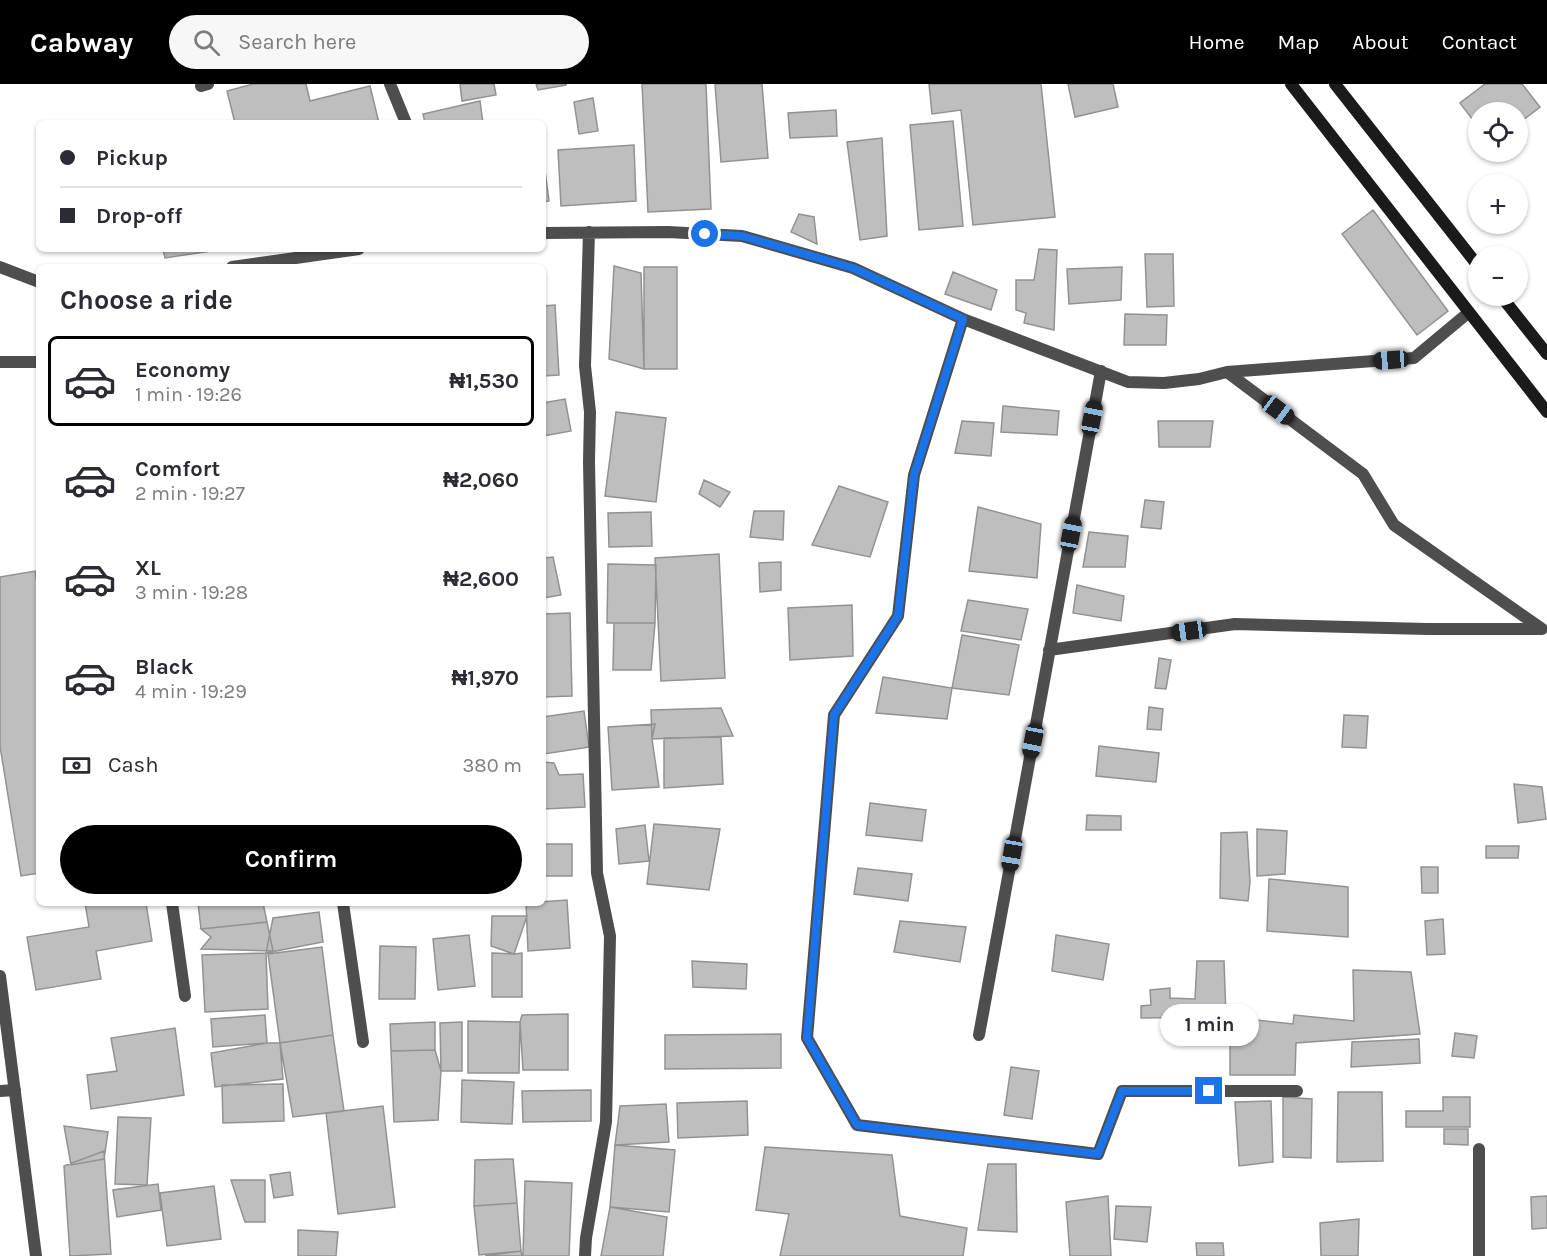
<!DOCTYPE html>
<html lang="en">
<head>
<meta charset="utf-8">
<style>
  :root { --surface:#fff; --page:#f7f7f7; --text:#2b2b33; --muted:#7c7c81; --line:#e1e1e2; --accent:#000 }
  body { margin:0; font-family:Karla,sans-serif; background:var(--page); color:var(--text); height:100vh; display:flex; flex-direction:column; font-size:22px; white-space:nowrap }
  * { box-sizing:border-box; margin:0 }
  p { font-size:20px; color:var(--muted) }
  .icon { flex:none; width:33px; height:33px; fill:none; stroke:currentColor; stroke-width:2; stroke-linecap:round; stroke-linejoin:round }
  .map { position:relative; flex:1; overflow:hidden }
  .drawer { position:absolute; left:36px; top:180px; width:510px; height:642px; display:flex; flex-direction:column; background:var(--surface); border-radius:9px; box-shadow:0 2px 4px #0004 }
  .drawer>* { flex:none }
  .guide { position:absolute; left:36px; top:36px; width:510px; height:132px; border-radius:9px; box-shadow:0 2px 4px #0004; display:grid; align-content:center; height:132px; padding:0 24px; background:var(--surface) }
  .buttons { position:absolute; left:1468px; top:18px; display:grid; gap:12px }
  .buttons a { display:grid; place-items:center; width:60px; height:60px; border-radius:50%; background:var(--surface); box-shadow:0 2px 4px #0004; font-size:30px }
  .end { position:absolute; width:27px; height:27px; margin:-14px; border:8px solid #1a73e8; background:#fff; box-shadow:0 0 0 3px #fff }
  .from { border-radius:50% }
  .bubble { position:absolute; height:42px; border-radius:21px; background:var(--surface); box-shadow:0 2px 4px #0004; font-size:20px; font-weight:700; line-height:42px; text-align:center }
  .car { position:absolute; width:18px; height:36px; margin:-18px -9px; border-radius:8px; box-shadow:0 0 4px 2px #0007; background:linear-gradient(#222 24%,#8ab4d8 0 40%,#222 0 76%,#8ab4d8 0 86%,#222 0) }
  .guide b { display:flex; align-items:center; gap:21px; height:57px; font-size:22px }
  .guide b+b { border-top:2px solid var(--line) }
  .guide i { width:15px; height:15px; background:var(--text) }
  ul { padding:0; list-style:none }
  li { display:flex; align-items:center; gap:18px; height:90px; margin:0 12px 9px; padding:0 12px; border:3px solid transparent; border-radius:9px }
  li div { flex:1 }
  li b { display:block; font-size:22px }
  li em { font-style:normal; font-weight:700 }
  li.selected { border-color:var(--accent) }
  li>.icon { width:54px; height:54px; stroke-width:1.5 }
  h2 { padding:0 24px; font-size:27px; line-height:72px }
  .pay { display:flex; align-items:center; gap:15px; height:66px; padding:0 24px; font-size:22px }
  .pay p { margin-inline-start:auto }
  .primary-button { display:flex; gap:12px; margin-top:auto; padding:12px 24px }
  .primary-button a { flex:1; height:69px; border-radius:36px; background:var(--accent); color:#fff; font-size:24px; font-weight:700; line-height:69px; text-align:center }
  header { display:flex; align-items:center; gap:36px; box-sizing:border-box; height:84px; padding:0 30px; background:var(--accent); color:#fff }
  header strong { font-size:28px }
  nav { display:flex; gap:33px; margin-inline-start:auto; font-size:21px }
  .search { width:420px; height:54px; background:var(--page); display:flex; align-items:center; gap:15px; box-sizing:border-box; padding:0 21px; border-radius:33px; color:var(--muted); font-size:22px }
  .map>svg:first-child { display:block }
</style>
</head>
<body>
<header>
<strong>Cabway</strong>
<div class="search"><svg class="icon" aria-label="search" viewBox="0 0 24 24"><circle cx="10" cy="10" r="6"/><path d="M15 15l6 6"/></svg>Search here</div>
<nav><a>Home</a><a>Map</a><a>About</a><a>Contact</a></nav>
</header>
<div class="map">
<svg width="1547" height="1172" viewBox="0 0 1547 1172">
  <rect width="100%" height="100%" fill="#fff"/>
  <path fill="#bebebe" stroke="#929292" stroke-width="1.5" d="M 253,0 L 306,0 L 310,17 L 370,2 L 379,39 L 235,39 L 227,7 Z
    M 460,0 L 494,0 L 496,11 L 462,17 Z
    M 536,0 L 566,0 L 566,1 L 538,6 Z
    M 642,0 L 706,0 L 711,125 L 648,128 Z
    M 715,0 L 762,0 L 768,74 L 721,78 Z
    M 929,0 L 1041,0 L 1055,133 L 973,141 L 961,26 L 932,30 Z
    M 1068,0 L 1113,0 L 1118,23 L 1075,33 Z
    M 1485,0 L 1522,0 L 1540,23 L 1518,40 L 1518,28 L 1479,28 L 1479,44 L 1460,19 Z
    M 593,14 L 598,47 L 579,50 L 574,18 Z
    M 480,17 L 483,39 L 425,39 L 423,30 Z
    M 836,26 L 837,52 L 790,54 L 788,29 Z
    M 953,37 L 963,142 L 919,146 L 910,41 Z
    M 882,54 L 887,152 L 860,156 L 847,58 Z
    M 634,61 L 636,117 L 561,122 L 558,66 Z
    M 543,71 L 549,117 L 543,118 Z
    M 1373,126 L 1448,227 L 1417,251 L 1342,150 Z
    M 799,130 L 814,133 L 817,160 L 791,148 Z
    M 163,165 L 217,165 L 217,166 L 165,174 Z
    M 1039,165 L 1057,166 L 1054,246 L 1024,239 L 1026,229 L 1016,226 L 1016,196 L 1034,196 Z
    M 1145,170 L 1173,170 L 1174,222 L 1147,223 Z
    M 614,182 L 641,189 L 644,285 L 609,275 Z
    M 644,183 L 677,183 L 677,285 L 644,285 Z
    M 1122,183 L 1121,216 L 1069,220 L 1067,185 Z
    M 953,188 L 997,206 L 991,226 L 945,210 Z
    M 555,221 L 559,291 L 543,292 L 543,222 Z
    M 1125,230 L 1167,231 L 1166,261 L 1124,261 Z
    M 565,315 L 571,347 L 543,352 L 543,319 Z
    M 1003,322 L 1059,327 L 1057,351 L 1001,348 Z
    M 616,328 L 666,334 L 656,418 L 605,412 Z
    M 962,337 L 994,339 L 991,372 L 955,369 Z
    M 1158,337 L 1213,337 L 1210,363 L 1159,363 Z
    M 704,396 L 730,408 L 720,423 L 699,410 Z
    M 839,402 L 888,418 L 870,473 L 812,461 Z
    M 1145,416 L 1164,418 L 1161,445 L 1141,443 Z
    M 978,423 L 1041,440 L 1037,494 L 969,487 Z
    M 754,427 L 784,427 L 783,456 L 750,453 Z
    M 651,428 L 652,462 L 609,463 L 608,429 Z
    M 1089,448 L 1128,452 L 1125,483 L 1083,483 Z
    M 719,470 L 725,594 L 661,597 L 655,474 Z
    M 553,473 L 561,511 L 543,514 L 543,474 Z
    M 781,478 L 781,506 L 760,508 L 759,479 Z
    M 608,480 L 656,481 L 655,539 L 607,539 Z
    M 35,487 L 39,514 L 39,789 L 21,792 L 0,662 L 0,493 Z
    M 1077,501 L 1124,512 L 1121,537 L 1073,529 Z
    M 968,516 L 1028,525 L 1021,556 L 961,547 Z
    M 852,521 L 853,572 L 790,576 L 788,524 Z
    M 570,529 L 572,612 L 543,613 L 543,530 Z
    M 614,539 L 655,539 L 651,586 L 613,586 Z
    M 962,551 L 1019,561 L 1009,611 L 952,604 Z
    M 1159,574 L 1171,576 L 1166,605 L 1155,604 Z
    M 883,593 L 952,604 L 947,635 L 876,629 Z
    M 1149,623 L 1163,625 L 1161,646 L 1147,645 Z
    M 721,624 L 733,652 L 652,655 L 651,626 Z
    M 584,627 L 589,663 L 544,670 L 543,633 Z
    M 1344,631 L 1368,632 L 1366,664 L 1342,663 Z
    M 655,640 L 652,655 L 659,703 L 612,706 L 608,643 Z
    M 721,653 L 723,700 L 664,704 L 664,654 Z
    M 1099,662 L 1159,669 L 1156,698 L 1096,692 Z
    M 543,678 L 554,679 L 559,691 L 583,690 L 585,723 L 543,725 Z
    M 1514,700 L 1542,703 L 1546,735 L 1518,739 Z
    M 870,719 L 926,726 L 922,757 L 866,751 Z
    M 1087,731 L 1121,732 L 1121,746 L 1086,746 Z
    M 654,740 L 720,745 L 709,806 L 647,800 Z
    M 645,741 L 649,777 L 619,780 L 616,745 Z
    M 1257,745 L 1287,747 L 1285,790 L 1257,792 Z
    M 1247,748 L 1250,798 L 1248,817 L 1220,814 L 1221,749 Z
    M 543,760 L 572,760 L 572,792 L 543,792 Z
    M 1486,762 L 1519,762 L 1518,774 L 1486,774 Z
    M 1421,783 L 1438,783 L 1438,809 L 1422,809 Z
    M 858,784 L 912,790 L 908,817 L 854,810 Z
    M 1269,795 L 1348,803 L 1348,853 L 1267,847 Z
    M 567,816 L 570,864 L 528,867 L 526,819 Z
    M 85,819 L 146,819 L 152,857 L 96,867 L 101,895 L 36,906 L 27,853 L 89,843 Z
    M 198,819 L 263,819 L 267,838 L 201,845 Z
    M 319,828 L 323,858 L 266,869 L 273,834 Z
    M 492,832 L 527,832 L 514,870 L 491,862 Z
    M 1443,835 L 1445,870 L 1427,871 L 1425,837 Z
    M 900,837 L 966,843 L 960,878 L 894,868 Z
    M 267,838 L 273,867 L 201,865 L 211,853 L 201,845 Z
    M 469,851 L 475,902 L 438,906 L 433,855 Z
    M 1056,851 L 1109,860 L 1103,896 L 1052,887 Z
    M 380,862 L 416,863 L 415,915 L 379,915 Z
    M 322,863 L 333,951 L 280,959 L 268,870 Z
    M 266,869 L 268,925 L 205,928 L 202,871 Z
    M 492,869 L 514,870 L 522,869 L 522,913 L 492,913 Z
    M 692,877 L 747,880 L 746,905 L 693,903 Z
    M 1197,877 L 1224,877 L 1226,933 L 1141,934 L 1141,922 L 1151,921 L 1150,906 L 1170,904 L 1170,914 L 1195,915 Z
    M 1353,886 L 1411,888 L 1420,950 L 1296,959 L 1295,991 L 1230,991 L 1230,933 L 1293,940 L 1294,931 L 1354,937 Z
    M 568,930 L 568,986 L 523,986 L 520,938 L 522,931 Z
    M 265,931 L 267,959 L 213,963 L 211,935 Z
    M 468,937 L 520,938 L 519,989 L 468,989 Z
    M 435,938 L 435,966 L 391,967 L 390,940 Z
    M 462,938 L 462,987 L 441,987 L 440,939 Z
    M 175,944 L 184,1011 L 91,1025 L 87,991 L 117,987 L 111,954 Z
    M 1455,949 L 1477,952 L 1474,974 L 1452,972 Z
    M 781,950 L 781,984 L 665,985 L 665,951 Z
    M 333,951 L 344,1027 L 293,1033 L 280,959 Z
    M 1419,955 L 1420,979 L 1351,983 L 1352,958 Z
    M 267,959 L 280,959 L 283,995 L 215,1003 L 211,969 Z
    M 435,966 L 441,987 L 438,1036 L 394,1038 L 391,967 Z
    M 1011,983 L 1039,987 L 1032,1035 L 1004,1031 Z
    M 462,996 L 514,998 L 512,1040 L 461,1038 Z
    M 283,1000 L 284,1037 L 223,1039 L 222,1001 Z
    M 591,1006 L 591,1037 L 523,1038 L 522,1007 Z
    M 1338,1008 L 1382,1008 L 1383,1077 L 1337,1078 Z
    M 1283,1013 L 1312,1015 L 1311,1074 L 1283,1073 Z
    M 1443,1013 L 1470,1013 L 1470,1043 L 1406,1043 L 1406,1027 L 1443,1027 Z
    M 747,1017 L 748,1051 L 678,1054 L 677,1019 Z
    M 1271,1017 L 1273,1078 L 1239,1082 L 1235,1018 Z
    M 666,1020 L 669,1058 L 615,1061 L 620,1022 Z
    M 383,1022 L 395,1123 L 338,1130 L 326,1029 Z
    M 118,1033 L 151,1034 L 147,1101 L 115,1100 Z
    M 64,1042 L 108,1048 L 104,1075 L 71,1081 Z
    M 1444,1045 L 1468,1045 L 1468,1061 L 1444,1060 Z
    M 615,1061 L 675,1066 L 669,1128 L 610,1123 Z
    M 765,1063 L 892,1071 L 900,1132 L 967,1144 L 963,1172 L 780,1172 L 789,1130 L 756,1126 Z
    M 104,1067 L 111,1170 L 70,1172 L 64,1082 Z
    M 513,1075 L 517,1119 L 474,1122 L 475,1076 Z
    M 988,1080 L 1016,1080 L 1017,1148 L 978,1146 Z
    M 290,1088 L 293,1111 L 274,1114 L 270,1091 Z
    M 231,1096 L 265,1096 L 265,1138 L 245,1138 Z
    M 525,1097 L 572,1099 L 569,1172 L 523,1172 Z
    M 158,1100 L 161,1126 L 117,1133 L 113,1106 Z
    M 214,1102 L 221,1155 L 167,1162 L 160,1109 Z
    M 1108,1112 L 1111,1172 L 1070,1172 L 1066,1118 Z
    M 1547,1112 L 1547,1144 L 1532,1145 L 1531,1113 Z
    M 517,1119 L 521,1167 L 479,1171 L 474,1122 Z
    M 1116,1122 L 1151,1123 L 1147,1158 L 1114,1155 Z
    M 610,1123 L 667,1133 L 663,1172 L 601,1172 Z
    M 1359,1135 L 1358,1172 L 1321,1172 L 1320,1139 Z
    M 298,1146 L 338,1148 L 336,1172 L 298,1172 Z
    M 1196,1159 L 1223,1159 L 1224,1172 L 1197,1172 Z
    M 521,1167 L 522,1172 L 485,1172 Z"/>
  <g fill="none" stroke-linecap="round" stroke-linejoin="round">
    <path stroke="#4e4e4e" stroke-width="12" d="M 390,0 L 406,39
      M 201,2 L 208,0
      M 543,149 L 668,148 L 742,152 L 853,184 L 963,235 L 1128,298 L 1164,299 L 1199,295 L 1227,288 L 1414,274 L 1468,229
      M 0,183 L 39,198
      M 232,183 L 359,165
      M 963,235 L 914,391 L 898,532 L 834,631 L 807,954 L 857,1041 L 1098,1070 L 1122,1007 L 1297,1007
      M 0,278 L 39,278
      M 1049,566 L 1235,540 L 1427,545 L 1542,545 L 1394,441 L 1363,390 L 1227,288
      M 172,819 L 185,912
      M 343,819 L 363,958
      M 0,892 L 36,1172
      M 979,951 L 1101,287
      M 0,1007 L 15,1006
      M 1479,1065 L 1479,1172
      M 585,1172 L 586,1154 L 606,1038 L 610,852 L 597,789 L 589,378 L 590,328 L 585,282 L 589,148"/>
    <path stroke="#1b1b1b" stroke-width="12" d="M 1291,0 L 1547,328
      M 1335,0 L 1479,183
      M 1501,212 L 1547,270"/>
  </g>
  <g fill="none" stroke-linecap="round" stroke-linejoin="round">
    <path stroke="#1a73e8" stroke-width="8" d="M 705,150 L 742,152 L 853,184 L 963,235 L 914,391 L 898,532 L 834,631 L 807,954 L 857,1041 L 1098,1070 L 1122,1007 L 1209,1007"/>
  </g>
</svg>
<div class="buttons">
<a><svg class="icon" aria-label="locate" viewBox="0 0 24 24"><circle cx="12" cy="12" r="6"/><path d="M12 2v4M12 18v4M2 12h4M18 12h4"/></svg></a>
<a>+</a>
<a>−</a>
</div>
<i class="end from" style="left:705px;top:150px"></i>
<i class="end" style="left:1209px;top:1007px"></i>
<div class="bubble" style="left:1160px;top:920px;width:99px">1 min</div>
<i class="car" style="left:1391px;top:276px;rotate:266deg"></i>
<i class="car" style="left:1278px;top:326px;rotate:127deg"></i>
<i class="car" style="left:1092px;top:334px;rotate:11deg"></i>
<i class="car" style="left:1071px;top:450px;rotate:11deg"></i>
<i class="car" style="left:1189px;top:547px;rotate:262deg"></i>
<i class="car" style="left:1033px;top:657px;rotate:191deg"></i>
<i class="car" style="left:1012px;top:770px;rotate:190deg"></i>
<div class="guide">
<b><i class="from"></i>Pickup</b>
<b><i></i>Drop-off</b>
</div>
<section class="drawer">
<h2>Choose a ride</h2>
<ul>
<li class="selected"><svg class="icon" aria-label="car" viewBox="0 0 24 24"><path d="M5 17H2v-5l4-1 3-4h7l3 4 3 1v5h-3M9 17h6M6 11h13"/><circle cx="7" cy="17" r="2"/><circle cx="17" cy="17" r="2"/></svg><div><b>Economy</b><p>1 min · 19:26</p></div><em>₦1,530</em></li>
<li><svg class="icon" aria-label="car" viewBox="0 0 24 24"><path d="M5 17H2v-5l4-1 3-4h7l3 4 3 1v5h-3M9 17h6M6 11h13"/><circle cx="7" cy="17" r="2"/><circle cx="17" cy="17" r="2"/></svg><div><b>Comfort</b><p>2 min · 19:27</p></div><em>₦2,060</em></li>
<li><svg class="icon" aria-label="car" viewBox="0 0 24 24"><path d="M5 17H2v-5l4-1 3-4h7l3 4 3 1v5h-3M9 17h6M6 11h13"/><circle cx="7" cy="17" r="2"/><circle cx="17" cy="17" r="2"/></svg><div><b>XL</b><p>3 min · 19:28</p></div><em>₦2,600</em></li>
<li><svg class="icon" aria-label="car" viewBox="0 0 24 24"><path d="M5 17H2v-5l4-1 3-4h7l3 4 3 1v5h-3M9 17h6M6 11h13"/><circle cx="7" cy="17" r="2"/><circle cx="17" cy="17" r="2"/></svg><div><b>Black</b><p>4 min · 19:29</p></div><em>₦1,970</em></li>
</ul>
<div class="pay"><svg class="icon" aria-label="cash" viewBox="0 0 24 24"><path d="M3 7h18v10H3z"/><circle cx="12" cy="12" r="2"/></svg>Cash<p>380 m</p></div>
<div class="primary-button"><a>Confirm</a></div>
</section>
</div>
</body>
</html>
